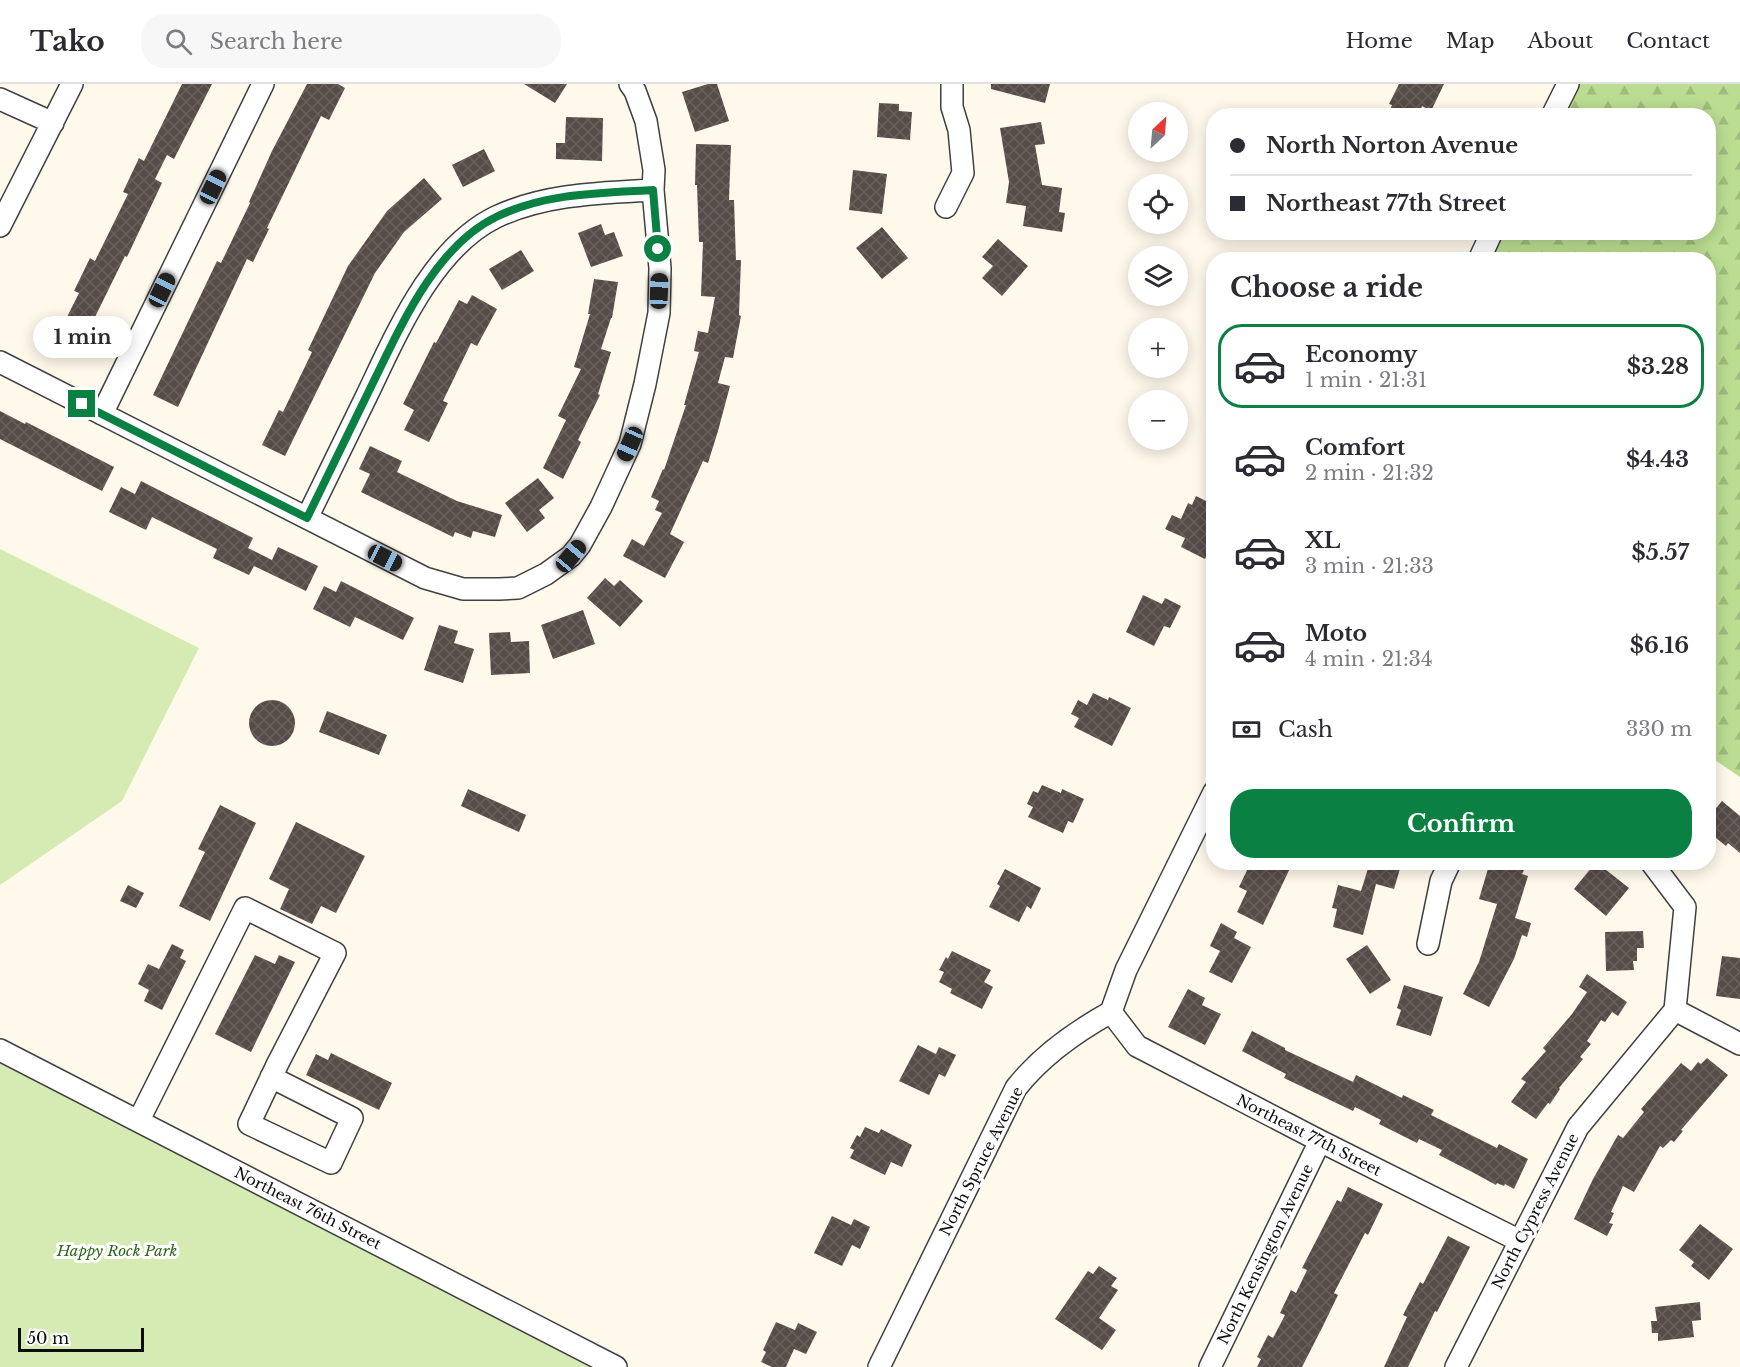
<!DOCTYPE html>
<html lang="en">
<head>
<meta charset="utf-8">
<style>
  :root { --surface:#fff; --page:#f7f7f7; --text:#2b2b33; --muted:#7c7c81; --line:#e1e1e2; --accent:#0b8043 }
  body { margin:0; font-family:"Libre Baskerville",serif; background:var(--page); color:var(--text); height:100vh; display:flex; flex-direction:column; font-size:22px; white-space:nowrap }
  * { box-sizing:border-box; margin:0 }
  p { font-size:20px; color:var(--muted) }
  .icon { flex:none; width:33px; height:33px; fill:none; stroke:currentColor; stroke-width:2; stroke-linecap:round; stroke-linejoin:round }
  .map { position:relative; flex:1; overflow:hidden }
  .sheet { position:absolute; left:1206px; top:168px; width:510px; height:618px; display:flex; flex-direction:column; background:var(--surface); border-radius:24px; box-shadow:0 3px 15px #0003 }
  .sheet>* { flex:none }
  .guide { position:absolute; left:1206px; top:24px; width:510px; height:132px; border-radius:24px; box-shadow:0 3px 15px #0003; display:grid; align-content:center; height:132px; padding:0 24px; background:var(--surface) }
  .needle { width:39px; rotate:26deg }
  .fabs { position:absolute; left:1128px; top:18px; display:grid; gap:12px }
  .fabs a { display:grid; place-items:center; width:60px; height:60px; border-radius:50%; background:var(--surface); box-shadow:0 3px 15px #0003; font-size:30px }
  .scale { position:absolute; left:18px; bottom:15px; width:126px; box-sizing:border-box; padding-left:6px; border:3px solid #0d0d0d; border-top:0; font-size:16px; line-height:21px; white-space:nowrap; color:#0d0d0d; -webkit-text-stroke:4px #fff; paint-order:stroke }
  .end { position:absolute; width:27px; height:27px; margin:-14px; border:8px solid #0b8043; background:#fff; box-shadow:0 0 0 3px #fff }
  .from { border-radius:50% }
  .bubble { position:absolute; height:42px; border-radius:21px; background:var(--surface); box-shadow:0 3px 15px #0003; font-size:20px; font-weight:700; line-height:42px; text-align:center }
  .car { position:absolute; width:18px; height:36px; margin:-18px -9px; border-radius:8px; box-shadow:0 0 4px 2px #0007; background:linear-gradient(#222 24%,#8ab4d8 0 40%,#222 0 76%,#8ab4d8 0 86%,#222 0) }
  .guide b { display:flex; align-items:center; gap:21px; height:57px; font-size:22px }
  .guide b+b { border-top:2px solid var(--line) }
  .guide i { width:15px; height:15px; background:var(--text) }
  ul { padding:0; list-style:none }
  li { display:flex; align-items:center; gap:18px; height:84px; margin:0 12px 9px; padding:0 12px; border:3px solid transparent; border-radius:24px }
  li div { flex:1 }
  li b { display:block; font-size:22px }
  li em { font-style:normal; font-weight:700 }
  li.on { border-color:var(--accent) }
  li>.icon { width:54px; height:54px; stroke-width:1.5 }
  h2 { padding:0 24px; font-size:27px; line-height:72px }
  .pay { display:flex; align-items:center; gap:15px; height:66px; padding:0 24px; font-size:22px }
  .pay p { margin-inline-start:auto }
  .action { display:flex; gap:12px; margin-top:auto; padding:12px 24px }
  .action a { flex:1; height:69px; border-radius:24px; background:var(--accent); color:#fff; font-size:24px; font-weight:700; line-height:69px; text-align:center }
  header { display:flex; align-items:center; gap:36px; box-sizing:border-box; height:84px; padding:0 30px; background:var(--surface); border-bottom:2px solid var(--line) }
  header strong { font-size:28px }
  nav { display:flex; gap:33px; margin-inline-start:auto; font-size:21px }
  .search { width:420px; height:54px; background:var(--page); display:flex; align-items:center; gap:15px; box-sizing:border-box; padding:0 21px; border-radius:24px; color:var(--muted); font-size:22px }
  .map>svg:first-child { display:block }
</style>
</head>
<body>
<header>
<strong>Tako</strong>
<div class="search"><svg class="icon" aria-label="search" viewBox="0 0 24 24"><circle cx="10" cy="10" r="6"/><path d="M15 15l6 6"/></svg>Search here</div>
<nav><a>Home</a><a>Map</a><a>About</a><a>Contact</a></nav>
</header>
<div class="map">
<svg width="1740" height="1283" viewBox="0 0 1740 1283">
  <defs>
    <pattern id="forest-firs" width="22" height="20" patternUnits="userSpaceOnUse" patternTransform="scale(1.5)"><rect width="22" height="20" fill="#bbdd92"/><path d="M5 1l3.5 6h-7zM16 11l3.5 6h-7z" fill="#a0bc7d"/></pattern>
    <pattern id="building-cross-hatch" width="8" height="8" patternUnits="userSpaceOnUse" patternTransform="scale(1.5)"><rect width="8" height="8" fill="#564c48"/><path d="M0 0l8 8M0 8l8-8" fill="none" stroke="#69615e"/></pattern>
  </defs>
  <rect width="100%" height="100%" fill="#fff9ec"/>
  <path fill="url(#forest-firs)" d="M 1578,0 L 1740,0 L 1740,693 L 1709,672 L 1708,176 L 1489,176 L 1503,149 L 1708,148 L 1708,32 L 1562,31 Z"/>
  <path fill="#d6ebb4" d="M 0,465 L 199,564 L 122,717 L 0,801 Z
    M 0,977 L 609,1283 L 0,1283 Z"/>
  <path fill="url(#building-cross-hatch)" d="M 182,0 L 212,0 L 174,75 L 167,71 L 155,95 L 162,99 L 127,173 L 125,172 L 95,233 L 97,234 L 79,271 L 54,259 L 79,209 L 74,207 L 90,174 L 95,177 L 128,110 L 123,108 L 139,74 L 144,77 Z
    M 307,0 L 338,0 L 345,4 L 329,36 L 321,32 L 267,144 L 269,145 L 253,178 L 247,175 L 178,323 L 153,311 L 217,177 L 221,179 L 250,119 L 249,118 L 272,67 Z
    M 524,0 L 567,0 L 555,19 Z
    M 708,0 L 717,0 L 729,37 L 695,48 L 682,8 Z
    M 991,0 L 1050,0 L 1045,19 L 991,5 Z
    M 1399,0 L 1444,0 L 1431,27 L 1422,22 L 1418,32 L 1387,32 L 1392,21 L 1389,20 Z
    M 879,19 L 899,20 L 899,27 L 912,28 L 910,56 L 877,53 Z
    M 566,33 L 603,34 L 602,77 L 556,75 L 556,59 L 565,59 Z
    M 1041,38 L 1045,60 L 1035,61 L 1042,101 L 1062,104 L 1059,128 L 1065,129 L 1062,148 L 1023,142 L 1026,122 L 1006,119 L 1009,98 L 1000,44 Z
    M 696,60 L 731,61 L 729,116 L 734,116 L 736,176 L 741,176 L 739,231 L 741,232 L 733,274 L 725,273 L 718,299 L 730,302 L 718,347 L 708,379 L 703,377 L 670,450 L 684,458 L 665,494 L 623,472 L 632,455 L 644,462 L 662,429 L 655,426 L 659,417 L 651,413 L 663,385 L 664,386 L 686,321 L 684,321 L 699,268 L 694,267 L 698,247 L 708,249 L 715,213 L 701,212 L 703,158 L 699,158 L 697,101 L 695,101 Z
    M 484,65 L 495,87 L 463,103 L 452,81 Z
    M 853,86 L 887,90 L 882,130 L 849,126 Z
    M 424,94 L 442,115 L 404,148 L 375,189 L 285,372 L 262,361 L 279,326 L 283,328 L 312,268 L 308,266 L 348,182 L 387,127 Z
    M 601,140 L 605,151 L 614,148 L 623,172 L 591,183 L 578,149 Z
    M 882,143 L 908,174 L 882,195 L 856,164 Z
    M 998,155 L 1028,182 L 1002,212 L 982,194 L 993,182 L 982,173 Z
    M 521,166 L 534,187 L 502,206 L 489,185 Z
    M 594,195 L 618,198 L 612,234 L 611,234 L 601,265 L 611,268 L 598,310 L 600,311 L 578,356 L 581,358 L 563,395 L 543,384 L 566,336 L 558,332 L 581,285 L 574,283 L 590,230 L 588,230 Z
    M 472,211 L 497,225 L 477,262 L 471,259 L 443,317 L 448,319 L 429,358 L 404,346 L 414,326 L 403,320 L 434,258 L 436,259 L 459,216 L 467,220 Z
    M 0,327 L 25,340 L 26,338 L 114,383 L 102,407 L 0,355 Z
    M 370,362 L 402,377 L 397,388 L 457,417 L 502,431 L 495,453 L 473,447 L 471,454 L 455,448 L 453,453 L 361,408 L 370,390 L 359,385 Z
    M 538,394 L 554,414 L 539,426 L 545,434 L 527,448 L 505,419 Z
    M 141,397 L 253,454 L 248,464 L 272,476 L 278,463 L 318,482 L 306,507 L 254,482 L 249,491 L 213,474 L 217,465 L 152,433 L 146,446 L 109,428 L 121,403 L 135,410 Z
    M 1196,412 L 1214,421 L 1214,459 L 1205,475 L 1181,463 L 1185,454 L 1165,445 L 1172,431 L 1181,435 L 1188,419 L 1192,421 Z
    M 605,494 L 614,502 L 620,496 L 643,517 L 620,543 L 587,514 Z
    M 341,497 L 414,534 L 403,556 L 355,533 L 350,543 L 313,525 L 324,502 L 336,508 Z
    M 1143,511 L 1162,520 L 1165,514 L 1181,522 L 1170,544 L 1164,542 L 1154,562 L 1126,548 Z
    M 583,526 L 595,560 L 553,575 L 541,541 Z
    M 439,541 L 458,547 L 454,559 L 474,565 L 463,599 L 424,586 Z
    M 510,548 L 511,558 L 529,557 L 530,589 L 491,591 L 489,549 Z
    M 1093,609 L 1108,616 L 1109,613 L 1131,624 L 1112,662 L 1074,643 L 1079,634 L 1071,630 L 1078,616 L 1087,621 Z
    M249 639a23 23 0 1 1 46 0a23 23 0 1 1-46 0Z
    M 327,627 L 387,651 L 379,671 L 319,648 Z
    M 1042,701 L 1061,709 L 1062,705 L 1084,715 L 1073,739 L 1068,737 L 1063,749 L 1028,733 L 1033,723 L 1027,720 L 1033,707 L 1038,709 Z
    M 468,705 L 526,731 L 519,748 L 461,722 Z
    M 1722,717 L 1740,732 L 1740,769 L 1728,759 L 1726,762 L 1716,754 L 1708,764 L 1708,734 Z
    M 220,721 L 256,739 L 210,837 L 179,822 L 205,768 L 198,765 Z
    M 296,738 L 365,772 L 336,829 L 321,822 L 312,840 L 280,825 L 289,805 L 269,795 Z
    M 1251,778 L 1293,778 L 1263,841 L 1237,828 L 1247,807 L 1239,803 Z
    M 1370,778 L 1402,778 L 1394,805 L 1376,800 L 1363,851 L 1333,843 L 1337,825 L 1332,824 L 1338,801 L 1361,807 Z
    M 1490,778 L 1528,778 L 1522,790 L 1528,792 L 1515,834 L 1531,839 L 1527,853 L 1522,851 L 1514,875 L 1489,923 L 1463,910 L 1479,878 L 1497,820 L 1479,815 Z
    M 1596,778 L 1629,804 L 1606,832 L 1574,805 Z
    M 1005,785 L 1041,804 L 1031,825 L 1027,822 L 1019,838 L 989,823 L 1000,802 L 997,800 Z
    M 128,801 L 144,809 L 136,824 L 120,817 Z
    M 1221,839 L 1237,848 L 1234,854 L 1251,863 L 1232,899 L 1209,888 L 1220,867 L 1210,862 Z
    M 1643,847 L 1644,864 L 1637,864 L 1637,877 L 1633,877 L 1634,886 L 1606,887 L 1605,848 Z
    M 172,860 L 184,866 L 180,874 L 186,877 L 162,926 L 144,917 L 149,906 L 138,900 L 148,880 L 159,885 Z
    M 1367,861 L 1391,896 L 1370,910 L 1346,875 Z
    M 952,867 L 991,886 L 984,898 L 993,903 L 982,925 L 950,909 L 952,905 L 939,898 L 944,888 L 939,886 L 946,873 L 948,875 Z
    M 255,871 L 275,880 L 279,871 L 295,878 L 251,968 L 215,950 Z
    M 1722,872 L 1740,874 L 1740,915 L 1716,912 Z
    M 1587,890 L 1627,918 L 1618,932 L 1612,928 L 1605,938 L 1601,936 L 1587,957 L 1591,960 L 1580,973 L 1583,975 L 1559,1004 L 1560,1005 L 1550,1020 L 1548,1019 L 1536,1035 L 1511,1018 L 1526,998 L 1521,995 L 1546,967 L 1543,964 L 1572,930 L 1587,908 L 1579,903 Z
    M 1404,901 L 1443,913 L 1431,952 L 1396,941 L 1401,926 L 1397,924 Z
    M 1188,905 L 1205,914 L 1202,921 L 1221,930 L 1205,961 L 1168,943 Z
    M 1252,947 L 1285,964 L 1285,966 L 1353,998 L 1356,991 L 1402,1014 L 1403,1011 L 1434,1026 L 1431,1031 L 1497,1064 L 1499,1060 L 1528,1075 L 1514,1105 L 1505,1100 L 1504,1102 L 1497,1099 L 1496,1101 L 1474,1089 L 1439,1071 L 1442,1066 L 1419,1055 L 1417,1059 L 1379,1040 L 1381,1036 L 1355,1023 L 1353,1027 L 1284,994 L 1286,990 L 1242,967 Z
    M 918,961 L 936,970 L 939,963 L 956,971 L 945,993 L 939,990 L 929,1011 L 899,997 Z
    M 331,969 L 392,999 L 379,1026 L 306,991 L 316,970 L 328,976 Z
    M 1707,974 L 1728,991 L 1681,1046 L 1683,1047 L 1674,1058 L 1671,1056 L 1663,1064 L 1660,1062 L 1634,1108 L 1623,1102 L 1611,1128 L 1614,1129 L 1609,1139 L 1613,1140 L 1607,1152 L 1574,1135 L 1593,1095 L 1618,1051 L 1623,1054 L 1644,1028 L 1641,1025 L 1681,979 L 1691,987 L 1698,978 L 1701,980 Z
    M 865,1043 L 879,1049 L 881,1045 L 912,1061 L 902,1083 L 891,1078 L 885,1091 L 850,1074 L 854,1066 L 850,1064 L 857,1051 L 860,1053 Z
    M 1348,1103 L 1383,1120 L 1368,1151 L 1365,1149 L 1334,1209 L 1338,1211 L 1323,1242 L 1302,1283 L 1257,1283 L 1261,1275 L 1257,1273 L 1268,1251 L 1273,1254 L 1285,1231 L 1280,1229 L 1291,1206 L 1296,1209 L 1307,1186 L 1302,1184 L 1337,1116 L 1341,1118 Z
    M 832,1132 L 851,1141 L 854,1135 L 870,1143 L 860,1165 L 852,1161 L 842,1182 L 814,1169 Z
    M 1700,1140 L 1733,1165 L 1709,1196 L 1691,1182 L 1694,1178 L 1679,1166 Z
    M 1448,1152 L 1470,1163 L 1437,1228 L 1435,1227 L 1408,1283 L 1384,1283 L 1407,1233 L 1403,1231 L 1420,1198 L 1423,1200 Z
    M 1099,1182 L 1117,1194 L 1111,1202 L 1118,1206 L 1099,1234 L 1116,1246 L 1102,1266 L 1055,1235 L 1088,1187 L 1093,1190 Z
    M 1700,1218 L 1701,1236 L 1692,1237 L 1694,1253 L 1658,1257 L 1658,1249 L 1652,1249 L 1651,1237 L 1657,1237 L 1655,1223 Z
    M 776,1238 L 795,1246 L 798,1239 L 817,1248 L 806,1270 L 794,1265 L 786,1283 L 772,1283 L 761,1278 L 766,1268 L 763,1266 Z"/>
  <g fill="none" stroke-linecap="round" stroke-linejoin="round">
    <g stroke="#404040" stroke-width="24">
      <path id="minor" d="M 0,15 L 53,39
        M 1552,32 L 1568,0
        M 946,123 L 963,89 L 959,46 L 952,23 L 952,0
        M 0,142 L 72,0
        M 1479,176 L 1492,148
        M 0,278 L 425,494 L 463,505 L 499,505 L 518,504 L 546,490 L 571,472 L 580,461 L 601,423 L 630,360 L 645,300 L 659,229 L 660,184 L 653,106 L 654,86 L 646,37 L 635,7 L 630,0
        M 102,330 L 263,0
        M 307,434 C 327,393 347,352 367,311 C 396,251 432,164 496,133 C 545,110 600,109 653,106
        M 1651,778 L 1685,823 L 1675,926
        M 1428,860 L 1441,797 L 1450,778
        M 1675,926 L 1740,960
        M 1111,928 L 1137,962 L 1320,1057 L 1520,1157
        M 0,966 L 616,1283
        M 139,1036 L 245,824 L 335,869 L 278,979 L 249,1040 L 331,1079 L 352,1034 L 271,993
        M 879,1283 L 1016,1004 C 1041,972 1075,948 1111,928 L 1126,886 L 1214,708
        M 1210,1283 L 1320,1057
        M 1456,1283 L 1578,1043 L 1675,926"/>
    </g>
    <use href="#minor" stroke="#fff" stroke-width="21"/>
  </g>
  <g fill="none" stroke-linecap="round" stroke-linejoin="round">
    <path stroke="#0b8043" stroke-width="8" d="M 82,320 L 307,434 C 327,393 347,352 367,311 C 397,251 432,164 496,133 C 545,109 600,109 653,106 L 658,165"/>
  </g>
  <g text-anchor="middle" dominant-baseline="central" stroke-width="6" stroke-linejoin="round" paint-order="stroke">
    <g font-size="15" fill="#0d0d0d" stroke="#fff">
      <text transform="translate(1309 1051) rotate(27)">Northeast 77th Street</text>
      <text transform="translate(981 1077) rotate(-63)">North Spruce Avenue</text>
      <text transform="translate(308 1124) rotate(27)">Northeast 76th Street</text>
      <text transform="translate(1535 1127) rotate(-63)">North Cypress Avenue</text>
      <text transform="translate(1265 1170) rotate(-64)">North Kensington Avenue</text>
    </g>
    <g font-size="15" font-style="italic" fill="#31671a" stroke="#fff">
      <text x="117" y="1166">Happy Rock Park</text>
    </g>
  </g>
</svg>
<div class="fabs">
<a><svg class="needle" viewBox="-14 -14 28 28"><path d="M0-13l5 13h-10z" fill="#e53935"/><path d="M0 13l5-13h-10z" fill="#7c7c81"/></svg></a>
<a><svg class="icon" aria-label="locate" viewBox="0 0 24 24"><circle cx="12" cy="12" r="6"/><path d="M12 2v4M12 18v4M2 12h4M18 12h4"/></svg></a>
<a><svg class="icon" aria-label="layers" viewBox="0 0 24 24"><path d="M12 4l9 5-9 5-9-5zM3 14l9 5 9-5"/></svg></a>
<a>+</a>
<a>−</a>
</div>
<div class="scale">50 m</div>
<i class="end from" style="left:658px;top:165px"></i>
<i class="end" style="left:82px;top:320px"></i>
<div class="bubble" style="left:33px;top:232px;width:99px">1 min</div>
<i class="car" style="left:213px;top:103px;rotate:26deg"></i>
<i class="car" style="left:162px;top:206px;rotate:26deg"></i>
<i class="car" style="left:659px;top:207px;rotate:2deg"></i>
<i class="car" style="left:630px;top:360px;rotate:204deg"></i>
<i class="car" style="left:571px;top:472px;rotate:40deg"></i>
<i class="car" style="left:385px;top:474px;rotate:117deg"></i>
<div class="guide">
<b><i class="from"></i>North Norton Avenue</b>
<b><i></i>Northeast 77th Street</b>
</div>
<section class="sheet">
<h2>Choose a ride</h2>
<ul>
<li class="on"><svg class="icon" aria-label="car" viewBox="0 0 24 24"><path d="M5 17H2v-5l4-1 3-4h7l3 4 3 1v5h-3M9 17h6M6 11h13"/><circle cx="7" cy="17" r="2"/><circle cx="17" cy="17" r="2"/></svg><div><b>Economy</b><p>1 min · 21:31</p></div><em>$3.28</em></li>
<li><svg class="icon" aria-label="car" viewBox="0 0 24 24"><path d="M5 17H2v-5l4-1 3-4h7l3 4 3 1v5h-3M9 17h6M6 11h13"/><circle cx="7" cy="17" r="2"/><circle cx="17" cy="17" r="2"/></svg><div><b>Comfort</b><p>2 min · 21:32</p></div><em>$4.43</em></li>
<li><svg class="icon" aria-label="car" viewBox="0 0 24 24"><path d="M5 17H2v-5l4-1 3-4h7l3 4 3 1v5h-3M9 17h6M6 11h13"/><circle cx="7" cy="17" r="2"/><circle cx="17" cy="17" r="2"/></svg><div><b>XL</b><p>3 min · 21:33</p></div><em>$5.57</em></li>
<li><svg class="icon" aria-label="car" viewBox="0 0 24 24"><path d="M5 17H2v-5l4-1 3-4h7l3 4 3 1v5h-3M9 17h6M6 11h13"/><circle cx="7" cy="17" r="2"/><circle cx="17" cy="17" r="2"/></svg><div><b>Moto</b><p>4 min · 21:34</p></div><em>$6.16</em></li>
</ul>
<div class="pay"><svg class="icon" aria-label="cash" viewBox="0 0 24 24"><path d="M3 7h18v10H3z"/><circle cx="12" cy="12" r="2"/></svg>Cash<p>330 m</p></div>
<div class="action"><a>Confirm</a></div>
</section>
</div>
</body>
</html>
